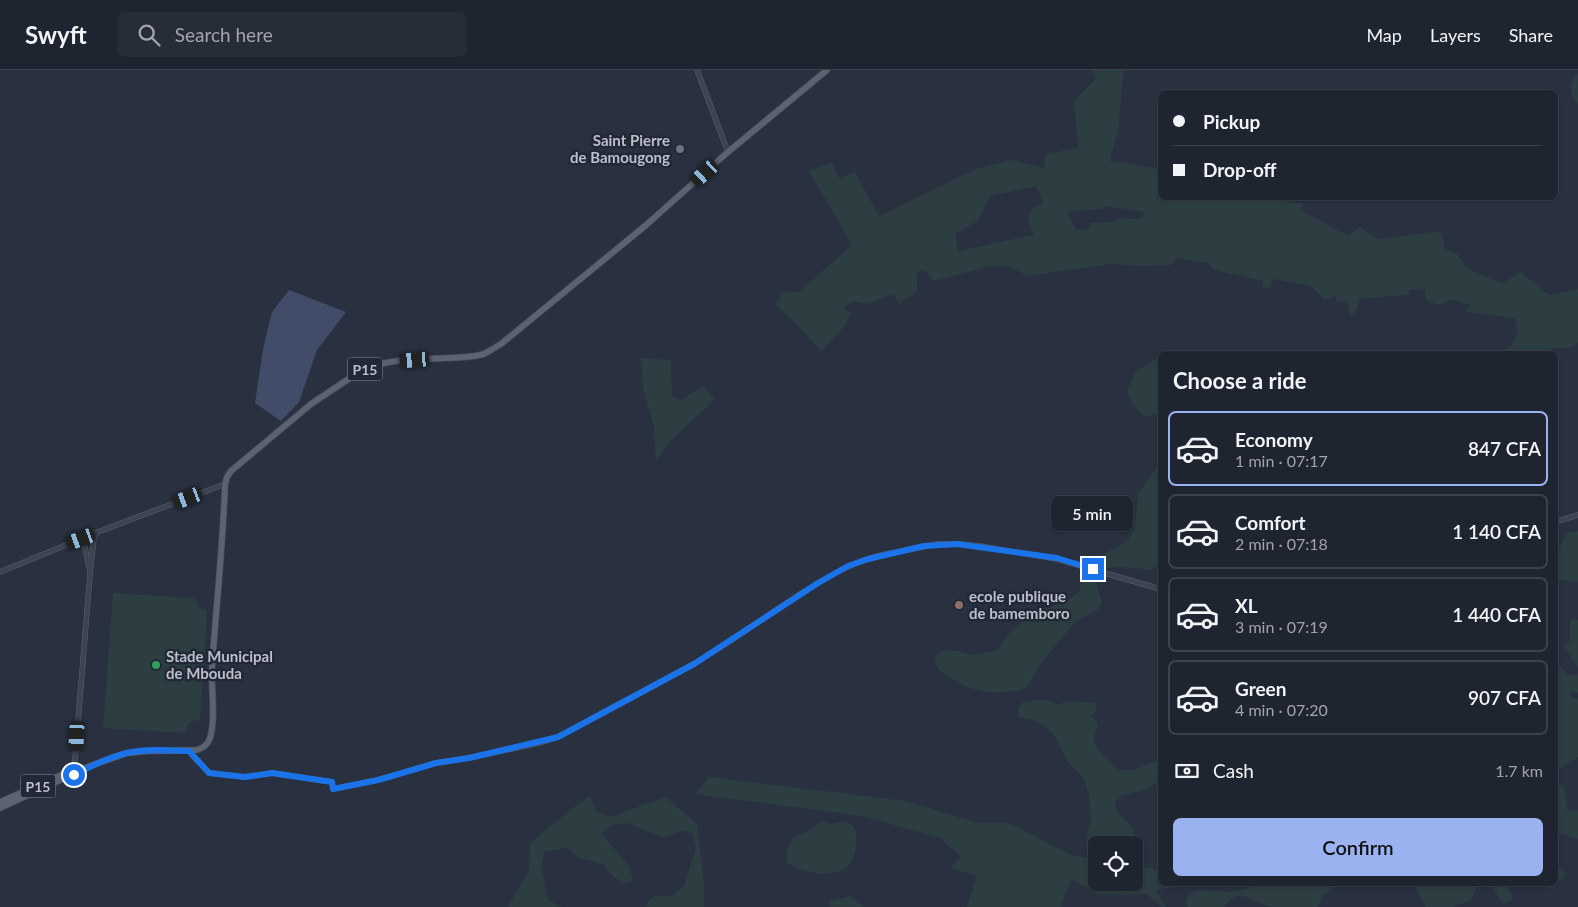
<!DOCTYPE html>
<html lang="en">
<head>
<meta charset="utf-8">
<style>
  :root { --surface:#1f2530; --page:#272d38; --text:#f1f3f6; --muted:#a1a5ab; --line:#3c424c; --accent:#9ab2ef }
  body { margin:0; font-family:Lato,sans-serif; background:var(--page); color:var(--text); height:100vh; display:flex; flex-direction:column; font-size:19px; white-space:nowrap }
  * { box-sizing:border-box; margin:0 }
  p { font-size:16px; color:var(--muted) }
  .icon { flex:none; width:28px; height:28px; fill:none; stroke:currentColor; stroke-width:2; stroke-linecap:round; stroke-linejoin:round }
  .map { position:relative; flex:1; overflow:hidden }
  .sheet { position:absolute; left:1158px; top:281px; width:400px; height:535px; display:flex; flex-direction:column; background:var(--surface); border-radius:8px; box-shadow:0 1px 4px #0004,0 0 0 1px var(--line) }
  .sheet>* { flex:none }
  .guide { position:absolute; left:1158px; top:20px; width:400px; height:110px; border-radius:8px; box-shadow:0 1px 4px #0004,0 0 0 1px var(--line); display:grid; align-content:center; height:110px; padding:0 15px; background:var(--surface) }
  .controls { position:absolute; left:1088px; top:766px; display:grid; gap:10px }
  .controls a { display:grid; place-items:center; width:55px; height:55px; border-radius:8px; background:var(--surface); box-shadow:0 1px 4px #0004,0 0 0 1px var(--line); font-size:25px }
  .end { position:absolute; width:22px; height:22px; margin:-11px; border:6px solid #1a73e8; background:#fff; box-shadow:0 0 0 2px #fff }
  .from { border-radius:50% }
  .bubble { position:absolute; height:35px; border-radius:8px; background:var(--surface); box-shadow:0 1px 4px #0004,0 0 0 1px var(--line); font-size:16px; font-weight:600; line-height:35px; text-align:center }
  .car { position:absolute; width:15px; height:30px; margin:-15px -8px; border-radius:6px; box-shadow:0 0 4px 1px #0007; background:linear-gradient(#222 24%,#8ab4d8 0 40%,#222 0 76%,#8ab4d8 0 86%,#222 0) }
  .guide b { display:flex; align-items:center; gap:18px; height:48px; font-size:19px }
  .guide b+b { border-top:1px solid var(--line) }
  .guide i { width:12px; height:12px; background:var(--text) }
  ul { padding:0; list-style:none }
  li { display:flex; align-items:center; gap:15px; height:75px; margin:0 10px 8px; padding:0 5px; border:2px solid var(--line); border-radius:8px }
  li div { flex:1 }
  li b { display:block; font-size:19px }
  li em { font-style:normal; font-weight:600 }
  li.active { border-color:var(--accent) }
  li>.icon { width:45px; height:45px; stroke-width:1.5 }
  h2 { padding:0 15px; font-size:22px; line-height:60px }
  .pay { display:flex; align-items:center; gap:12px; height:55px; padding:0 15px; font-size:19px }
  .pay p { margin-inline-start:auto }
  .action { display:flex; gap:10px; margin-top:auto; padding:10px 15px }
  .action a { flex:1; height:58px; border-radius:8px; background:var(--accent); color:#111; font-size:20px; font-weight:600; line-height:58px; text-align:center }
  header { display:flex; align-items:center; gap:30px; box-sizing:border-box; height:70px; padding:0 25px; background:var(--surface); border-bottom:1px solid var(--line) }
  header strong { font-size:24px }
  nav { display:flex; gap:28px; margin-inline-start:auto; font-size:18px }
  .search { width:350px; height:45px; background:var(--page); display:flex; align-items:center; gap:12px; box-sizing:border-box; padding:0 18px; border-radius:8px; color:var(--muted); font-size:19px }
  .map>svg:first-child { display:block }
</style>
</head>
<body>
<header>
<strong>Swyft</strong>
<div class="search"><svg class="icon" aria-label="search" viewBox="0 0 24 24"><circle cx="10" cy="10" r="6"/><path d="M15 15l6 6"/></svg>Search here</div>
<nav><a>Map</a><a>Layers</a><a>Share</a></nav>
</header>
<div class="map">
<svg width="1578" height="837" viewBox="0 0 1578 837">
  <rect width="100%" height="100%" fill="#293140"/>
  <path fill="#2c3e42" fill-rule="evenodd" d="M 1093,0 L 1123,0 L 1119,55 L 1110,91 L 1160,99 L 1160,128 L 1281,128 L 1280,130 L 1303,134 L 1300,140 L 1348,166 L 1360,157 L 1378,169 L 1441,161 L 1445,180 L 1457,184 L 1467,198 L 1502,214 L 1520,202 L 1549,225 L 1578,219 L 1578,273 L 1570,278 L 1554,278 L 1536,284 L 1502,284 L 1502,281 L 1510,277 L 1518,263 L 1515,248 L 1465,242 L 1470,235 L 1453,229 L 1439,235 L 1426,230 L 1425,220 L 1410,219 L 1407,225 L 1360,229 L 1355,243 L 1350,246 L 1347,231 L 1337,232 L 1335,226 L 1325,230 L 1311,216 L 1273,209 L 1270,218 L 1262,217 L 1263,211 L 1214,200 L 1208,193 L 1177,188 L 1171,195 L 1143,196 L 1111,194 L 1027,206 L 1009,196 L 986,197 L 934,211 L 924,200 L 917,203 L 917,222 L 900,233 L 900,236 L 894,224 L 867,234 L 853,231 L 843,238 L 851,243 L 843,258 L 821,281 L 793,250 L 774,234 L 780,230 L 779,223 L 799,222 L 852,175 L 809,101 L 832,92 L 839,108 L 855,102 L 879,146 L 978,98 L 1011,90 L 1044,98 L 1045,84 L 1078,78 L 1074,31 L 1096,9 ZM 1036,116 L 1044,134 L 1032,138 L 1028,149 L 1034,165 L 958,181 L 955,164 L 978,151 L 990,126 ZM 1106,136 L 1145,142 L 1145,143 L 1140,149 L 1118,148 L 1113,152 L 1090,153 L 1088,160 L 1076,159 L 1067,142 L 1102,139 Z
    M 1576,5 L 1578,5 L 1578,34 C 1570,26 1568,14 1576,5 Z
    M 1160,286 L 1160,344 L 1145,346 L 1133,335 L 1127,320 L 1136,301 Z
    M 641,288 L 671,290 L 672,326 L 681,330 L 703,316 L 715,329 L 670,371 L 656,391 L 654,357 L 643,318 Z
    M 1160,386 L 1160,478 L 1158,494 L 1153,500 C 1139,499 1098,489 1097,510 C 1096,517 1100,526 1102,533 L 1097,540 L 1076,551 L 1044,589 L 1026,618 L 1018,621 L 990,623 L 966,617 L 939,600 L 935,593 L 936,585 L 943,581 L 958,581 L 973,585 L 997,580 L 1012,560 L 1036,543 L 1073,527 L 1079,522 L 1083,507 L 1107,482 L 1128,471 L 1135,456 L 1138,424 L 1156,398 Z
    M 1578,461 L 1578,512 L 1557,510 L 1556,486 L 1567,462 Z
    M 113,523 L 195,528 L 198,537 L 207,541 L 200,651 C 191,649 185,653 186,663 L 103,658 Z
    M 1575,548 L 1578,550 L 1578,598 L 1563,575 L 1570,571 L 1570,551 Z
    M 1559,594 L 1568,606 L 1578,604 L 1578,623 L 1571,621 L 1570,627 L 1578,629 L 1578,687 L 1555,701 L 1555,597 Z
    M 1045,629 L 1059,635 L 1066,631 L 1096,633 L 1096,641 L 1091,647 L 1098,653 C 1098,659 1094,662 1094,668 C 1093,680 1111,692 1118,700 L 1134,700 L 1160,689 L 1160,711 L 1144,720 L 1121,726 L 1115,732 C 1115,734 1116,739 1116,741 C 1124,753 1143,756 1130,775 L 1096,775 L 1096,778 L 1086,774 C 1085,763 1092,755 1091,745 C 1090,731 1088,715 1080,704 C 1077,700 1072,697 1069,693 C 1058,676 1059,665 1040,653 C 1033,648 1026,650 1019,647 L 1018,639 L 1022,632 Z
    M 709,707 L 906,731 L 977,753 L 1009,753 L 1069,784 L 1096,790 L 1096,812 L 1134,812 L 1134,796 L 1160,800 L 1160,814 L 1195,814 L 1155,820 L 1166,837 L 1162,837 L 1146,824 L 1098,825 L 1071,809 L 1061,837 L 967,837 L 977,806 L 950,798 L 961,787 L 940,768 L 862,746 L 695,724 Z
    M 1555,710 L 1563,716 L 1568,741 L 1578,741 L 1578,769 L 1555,762 Z
    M 590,726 L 596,741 L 609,747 L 666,727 L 697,754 L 704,812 L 704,837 L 646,837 L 649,830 L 656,826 L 672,826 L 684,816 L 696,778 L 693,763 L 685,760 L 663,767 L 626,753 L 611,755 L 601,763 L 629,796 L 633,810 L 626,813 C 614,809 610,804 603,794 L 579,788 L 567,778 L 544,782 L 541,797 L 548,830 L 562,837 L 508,837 L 529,800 L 530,773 L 573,738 Z
    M 822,751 L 830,754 L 846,751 C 849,753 853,755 854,758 C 859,769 856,791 846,798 C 829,809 803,803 787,793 L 787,781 L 792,770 L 794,767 L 809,761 Z
    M 1555,791 L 1565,804 L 1554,819 L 1538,815 L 1537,814 L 1555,814 Z
    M 1266,814 L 1339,814 L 1323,825 L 1318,837 C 1303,837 1288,837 1274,837 C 1255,836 1240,812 1224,837 L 1188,837 L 1186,832 L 1189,825 L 1196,820 L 1231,822 Z
    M 1414,814 L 1478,814 L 1471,830 L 1452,837 L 1426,837 Z
    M 1491,814 L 1506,814 L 1513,829 L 1503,834 Z
    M 850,826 L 864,837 L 830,837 L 830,831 Z"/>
  <path fill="#414d68" d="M 289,220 L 346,242 L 317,280 L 299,332 L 281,351 L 255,333 L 263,279 L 272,242 Z"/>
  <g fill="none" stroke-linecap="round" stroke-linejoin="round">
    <g stroke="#5b616e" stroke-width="5.5">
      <path id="tertiary" d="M 697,0 L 728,82
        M 1555,452 L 1578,445
        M 81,469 L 85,477 L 89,497
        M 0,502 L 98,462 L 225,414
        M 189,681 C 195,690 204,696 209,703 L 245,707 L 272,703 L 332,712 L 333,719 L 378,710 L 436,693 L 469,688 L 543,672 L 558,667 L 694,594 L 726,574 L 800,524 L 839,501 L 861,491 L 882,485 L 937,474 L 957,474 L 980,476 L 1057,489 L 1160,519
        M 74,701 L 90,504 L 94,468 L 98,462"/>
    </g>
    <g stroke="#474c5a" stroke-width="7">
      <path id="primary" d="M 0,732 L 75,699 L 83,698
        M 0,738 L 90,696 L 127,683 L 149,681 L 197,680 C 204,678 208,674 210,668 C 216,649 211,619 212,598 C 216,537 223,476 225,414 L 227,407 L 231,401 L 311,334 L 362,300 C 397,285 438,291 475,286 L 484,284 L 501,274 L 645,156 L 728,82 L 827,0"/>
    </g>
    <use href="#tertiary" stroke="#3d4350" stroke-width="4.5"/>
    <use href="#primary" stroke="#5c6270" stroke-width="5.5"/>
  </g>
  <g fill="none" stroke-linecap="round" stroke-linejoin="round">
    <path stroke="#1a73e8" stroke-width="6" d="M 74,705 C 91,696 109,687 127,683 C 147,678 169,681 189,681 L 209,703 L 245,707 L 272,703 L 332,712 L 333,719 L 378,710 L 436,693 L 469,688 L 558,667 L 694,594 L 818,513 L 848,496 L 868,489 L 924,476 L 957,474 L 1057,488 L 1093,499"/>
  </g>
  <circle fill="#6b7280" stroke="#222836" stroke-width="2" cx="680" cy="79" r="5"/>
  <circle fill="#8d6e63" stroke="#222836" stroke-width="2" cx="959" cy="535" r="5"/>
  <circle fill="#2e9e5b" stroke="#222836" stroke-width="2" cx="156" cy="595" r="5"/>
  <g text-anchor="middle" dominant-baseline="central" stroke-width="5" stroke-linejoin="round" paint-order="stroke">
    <g fill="#222836" stroke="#8c929e" stroke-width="1">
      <rect x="347.5" y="287.5" width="35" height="23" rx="4"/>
      <rect x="20.5" y="704.5" width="35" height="23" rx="4"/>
    </g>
    <g font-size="14" font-weight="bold" fill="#babfca">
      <text x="365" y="299">P15</text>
      <text x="38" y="716">P15</text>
    </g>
    <g font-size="15" font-weight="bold" fill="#babfca" stroke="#222836" text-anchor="start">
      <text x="670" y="70" text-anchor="end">Saint Pierre<tspan x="670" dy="17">de Bamougong</tspan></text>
      <text x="969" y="526">ecole publique<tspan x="969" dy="17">de bamemboro</tspan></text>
      <text x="166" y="586">Stade Municipal<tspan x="166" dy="17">de Mbouda</tspan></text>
    </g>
  </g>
</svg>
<div class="controls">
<a><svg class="icon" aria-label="locate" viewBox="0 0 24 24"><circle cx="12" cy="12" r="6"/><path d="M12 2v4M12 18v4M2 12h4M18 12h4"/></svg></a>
</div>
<i class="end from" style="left:74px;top:705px"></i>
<i class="end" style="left:1093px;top:499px"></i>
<div class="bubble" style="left:1051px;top:426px;width:82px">5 min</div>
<i class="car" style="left:705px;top:103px;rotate:228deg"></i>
<i class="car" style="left:415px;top:290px;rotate:266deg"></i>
<i class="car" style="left:188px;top:428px;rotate:249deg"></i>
<i class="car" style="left:81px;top:469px;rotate:250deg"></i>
<i class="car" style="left:77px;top:666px;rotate:183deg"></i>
<div class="guide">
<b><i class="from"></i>Pickup</b>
<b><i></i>Drop-off</b>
</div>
<section class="sheet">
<h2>Choose a ride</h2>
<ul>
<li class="active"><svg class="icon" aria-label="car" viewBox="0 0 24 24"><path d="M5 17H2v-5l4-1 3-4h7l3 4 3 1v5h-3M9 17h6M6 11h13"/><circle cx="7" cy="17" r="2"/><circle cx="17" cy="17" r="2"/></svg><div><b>Economy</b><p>1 min · 07:17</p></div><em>847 CFA</em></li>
<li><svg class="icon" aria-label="car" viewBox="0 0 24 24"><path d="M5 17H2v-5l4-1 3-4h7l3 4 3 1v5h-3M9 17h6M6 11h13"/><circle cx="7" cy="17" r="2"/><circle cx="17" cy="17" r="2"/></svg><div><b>Comfort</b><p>2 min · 07:18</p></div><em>1 140 CFA</em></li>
<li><svg class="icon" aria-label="car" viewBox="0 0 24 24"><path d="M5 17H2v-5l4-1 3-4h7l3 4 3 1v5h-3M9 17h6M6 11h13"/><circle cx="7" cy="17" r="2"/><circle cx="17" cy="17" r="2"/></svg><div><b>XL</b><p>3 min · 07:19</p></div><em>1 440 CFA</em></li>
<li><svg class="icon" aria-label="car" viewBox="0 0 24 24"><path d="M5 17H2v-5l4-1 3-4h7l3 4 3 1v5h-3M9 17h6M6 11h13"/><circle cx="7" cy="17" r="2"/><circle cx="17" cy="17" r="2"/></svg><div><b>Green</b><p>4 min · 07:20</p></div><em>907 CFA</em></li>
</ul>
<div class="pay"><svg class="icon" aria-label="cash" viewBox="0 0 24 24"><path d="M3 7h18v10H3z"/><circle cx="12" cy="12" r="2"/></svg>Cash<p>1.7 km</p></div>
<div class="action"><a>Confirm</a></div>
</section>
</div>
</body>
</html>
